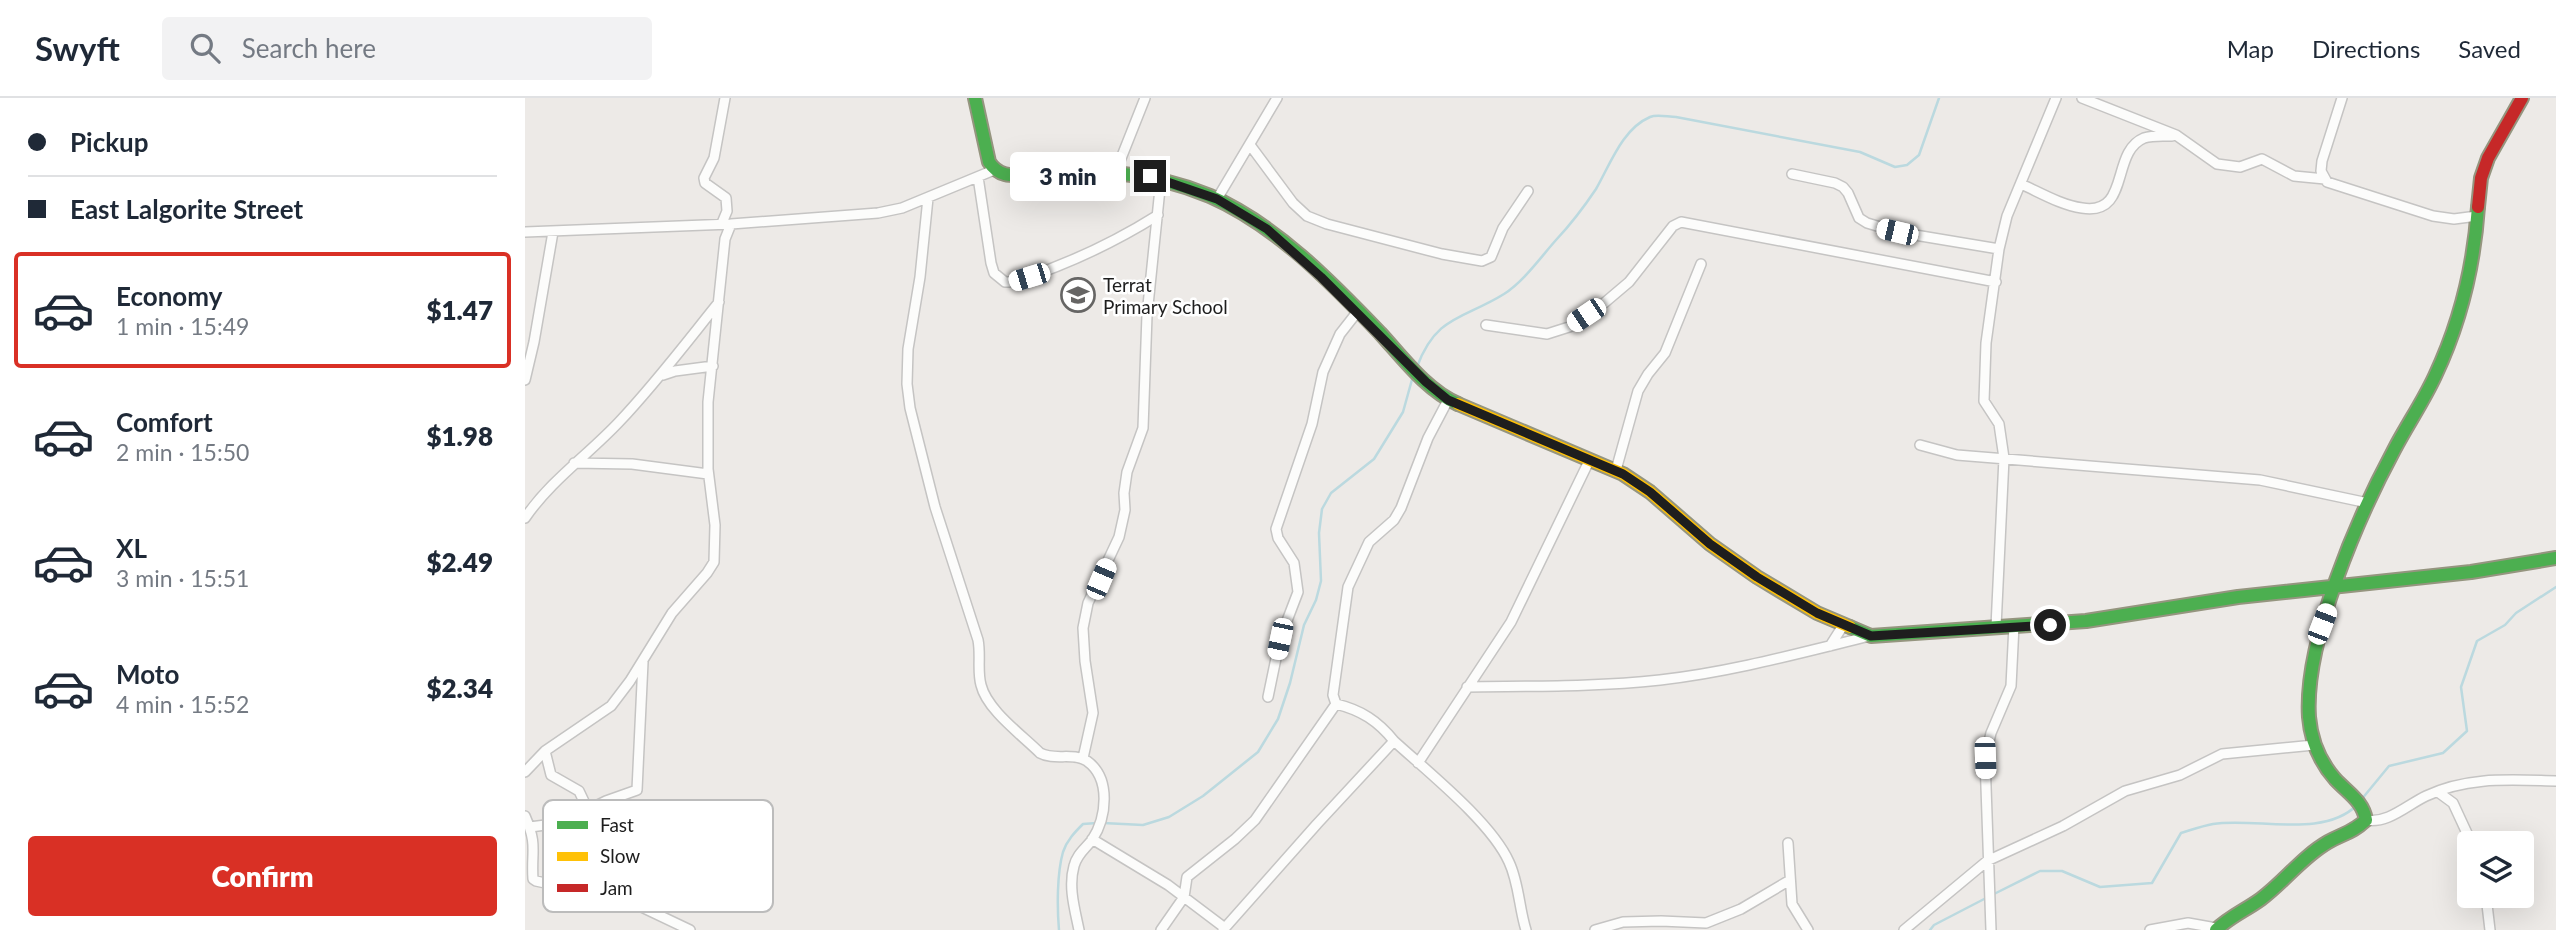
<!DOCTYPE html>
<html lang="en">
<head>
<meta charset="utf-8">
<style>
  :root { --surface:#fff; --page:#f2f2f3; --text:#1f2937; --muted:#747a83; --line:#e0e1e3; --accent:#d93025 }
  body { margin:0; font-family:Lato,sans-serif; background:var(--page); color:var(--text); height:100vh; display:flex; flex-direction:column; font-size:26px; white-space:nowrap }
  * { box-sizing:border-box; margin:0 }
  p { font-size:23px; color:var(--muted) }
  .icon { flex:none; width:38px; height:38px; fill:none; stroke:currentColor; stroke-width:2; stroke-linecap:round; stroke-linejoin:round }
  .map { position:relative; flex:1; overflow:hidden }
  .side { display:flex; flex-direction:column; background:var(--surface); width:525px }
  .side>* { flex:none }
  .banner { display:grid; align-content:center; height:154px; padding:0 28px; background:var(--surface) }
  .fabs { position:absolute; left:1932px; top:733px; display:grid; gap:14px }
  .fabs a { display:grid; place-items:center; width:77px; height:77px; border-radius:7px; background:var(--surface); box-shadow:0 7px 28px #0002; font-size:35px }
  .end { position:absolute; width:32px; height:32px; margin:-16px; border:9px solid #1e1e1e; background:#fff; box-shadow:0 0 0 4px #fff }
  .from { border-radius:50% }
  .bubble { position:absolute; height:49px; border-radius:7px; background:var(--surface); box-shadow:0 7px 28px #0002; font-size:23px; font-weight:800; line-height:49px; text-align:center }
  .car { position:absolute; width:21px; height:42px; margin:-21px -10px; border-radius:9px; box-shadow:0 0 5px 2px #0007; background:linear-gradient(#fff 24%,#345 0 40%,#fff 0 76%,#345 0 86%,#fff 0) }
  .banner b { display:flex; align-items:center; gap:24px; height:66px; font-size:26px }
  .banner b+b { border-top:2px solid var(--line) }
  .banner i { width:18px; height:18px; background:var(--text) }
  ul { padding:0; list-style:none }
  li { display:flex; align-items:center; gap:21px; height:116px; margin:0 14px 10px; padding:0 14px; border:4px solid transparent; border-radius:7px }
  li div { flex:1 }
  li b { display:block; font-size:26px }
  li em { font-style:normal; font-weight:800 }
  li.current { border-color:var(--accent) }
  li>.icon { width:63px; height:63px; stroke-width:1.5 }
  .primary-button { display:flex; gap:14px; margin-top:auto; padding:14px 28px }
  .primary-button a { flex:1; height:80px; border-radius:7px; background:var(--accent); color:#fff; font-size:28px; font-weight:800; line-height:80px; text-align:center }
  header { display:flex; align-items:center; gap:42px; box-sizing:border-box; height:98px; padding:0 35px; background:var(--surface); border-bottom:2px solid var(--line) }
  header strong { font-size:33px }
  nav { display:flex; gap:38px; margin-inline-start:auto; font-size:24px }
  .search { width:490px; height:63px; background:var(--page); display:flex; align-items:center; gap:18px; box-sizing:border-box; padding:0 24px; border-radius:7px; color:var(--muted); font-size:26px }
  main { display:flex; flex:1; min-height:0 }
  .map>svg:first-child { display:block }
</style>
</head>
<body>
<header>
<strong>Swyft</strong>
<div class="search"><svg class="icon" aria-label="search" viewBox="0 0 24 24"><circle cx="10" cy="10" r="6"/><path d="M15 15l6 6"/></svg>Search here</div>
<nav><a>Map</a><a>Directions</a><a>Saved</a></nav>
</header>
<main>
<section class="side">
<div class="banner">
<b><i class="from"></i>Pickup</b>
<b><i></i>East Lalgorite Street</b>
</div>
<ul>
<li class="current"><svg class="icon" aria-label="car" viewBox="0 0 24 24"><path d="M5 17H2v-5l4-1 3-4h7l3 4 3 1v5h-3M9 17h6M6 11h13"/><circle cx="7" cy="17" r="2"/><circle cx="17" cy="17" r="2"/></svg><div><b>Economy</b><p>1 min · 15:49</p></div><em>$1.47</em></li>
<li><svg class="icon" aria-label="car" viewBox="0 0 24 24"><path d="M5 17H2v-5l4-1 3-4h7l3 4 3 1v5h-3M9 17h6M6 11h13"/><circle cx="7" cy="17" r="2"/><circle cx="17" cy="17" r="2"/></svg><div><b>Comfort</b><p>2 min · 15:50</p></div><em>$1.98</em></li>
<li><svg class="icon" aria-label="car" viewBox="0 0 24 24"><path d="M5 17H2v-5l4-1 3-4h7l3 4 3 1v5h-3M9 17h6M6 11h13"/><circle cx="7" cy="17" r="2"/><circle cx="17" cy="17" r="2"/></svg><div><b>XL</b><p>3 min · 15:51</p></div><em>$2.49</em></li>
<li><svg class="icon" aria-label="car" viewBox="0 0 24 24"><path d="M5 17H2v-5l4-1 3-4h7l3 4 3 1v5h-3M9 17h6M6 11h13"/><circle cx="7" cy="17" r="2"/><circle cx="17" cy="17" r="2"/></svg><div><b>Moto</b><p>4 min · 15:52</p></div><em>$2.34</em></li>
</ul>
<div class="primary-button"><a>Confirm</a></div>
</section>
<div class="map">
<svg width="2031" height="832" viewBox="0 0 2031 832">
  <rect width="100%" height="100%" fill="#edeae7"/>
  <g fill="none" stroke-linecap="round" stroke-linejoin="round">
    <path stroke="#bbd9df" stroke-width="2.5" d="M 892,269 C 911,217 939,221 979,196 C 999,183 1015,160 1031,142 C 1046,126 1059,109 1071,91 C 1085,67 1097,31 1125,19 C 1132,16 1143,19 1151,19 L 1335,54 L 1370,69 L 1382,67 L 1394,57 L 1414,0
      M 1836,702 L 1864,668 L 1918,655 L 1942,633 L 1936,589 L 1952,543 L 1980,527 L 1991,515 L 2031,489
      M 578,725 L 618,727 L 644,719 L 678,698 L 733,654 L 753,621 L 765,585 L 779,527 L 791,502 L 796,483 L 794,435 L 797,411 L 806,395 L 849,361 L 878,314 L 888,278
      M 1469,796 L 1515,773 L 1537,773 L 1575,789 L 1627,785 L 1656,735 C 1666,732 1677,728 1688,726 C 1730,719 1798,741 1832,707
      M 534,832 C 532,809 532,775 538,754 C 542,742 550,734 558,726 L 572,725
      M 1405,832 L 1409,827 L 1463,799"/>
    <g stroke="#c5c4c3" stroke-width="12">
      <path id="street" d="M 1557,0 L 1651,37 L 1692,66 L 1715,69 L 1737,61 L 1769,78 L 1800,81
        M 1817,0 L 1797,63 L 1796,73 L 1802,84 L 1908,118 L 1929,121 L 1952,118
        M 725,47 L 768,105 L 782,118 L 802,126 L 917,156 L 957,163 L 966,159 L 978,130 L 1003,93
        M 591,73 L 620,0
        M 1267,76 L 1310,85 L 1318,89 L 1323,95 L 1334,120 L 1342,125 L 1372,134 L 1474,151
        M 453,79 L 466,165 L 469,175 L 480,184 L 489,184 C 541,167 587,146 633,117
        M 1496,86 C 1516,95 1536,107 1557,110 C 1606,118 1585,54 1619,40 C 1628,37 1638,38 1647,38
        M 403,100 L 395,179 L 383,251 L 382,286 L 385,310 L 410,409 L 453,542 C 456,557 452,573 456,587 C 462,612 497,637 515,655 C 529,663 548,654 562,663 C 586,680 582,719 567,742 C 560,751 552,756 549,768 C 543,789 550,812 554,832
        M 692,101 L 752,0
        M 197,125 L 202,113 L 201,100 L 180,85 L 179,80 L 189,60 L 200,0
        M 0,134 L 206,126
        M 961,227 L 1022,236 L 1044,229 L 1078,206 L 1104,184 L 1148,128 L 1156,124 L 1471,184
        M 138,277 L 150,273 L 188,268
        M 0,282 L 9,244 L 28,134
        M 923,302 L 903,340 L 876,410 L 869,422 L 844,444 L 823,489 L 808,597 L 811,606 C 836,612 853,623 869,643 C 903,674 966,724 984,764 C 994,785 994,810 1001,832
        M 1395,347 L 1432,357 L 1735,382 L 1843,405
        M 49,365 L 107,366 L 183,376
        M 1091,372 L 1113,293 L 1123,276 L 1140,255 L 1176,166
        M 0,420 C 26,382 63,357 94,324 C 130,286 161,245 194,204
        M 1471,529 L 1479,360 L 1474,326 L 1459,303 L 1461,245 L 1474,151 L 1482,118 L 1531,0
        M 1305,548 L 1319,526
        M 942,589 C 1006,588 1071,589 1135,582 C 1206,574 1275,555 1345,538
        M 743,599 L 755,541 L 773,494 L 769,465 L 753,440 L 751,431 L 787,326 L 798,274 L 815,236 L 833,213
        M 20,653 L 26,677 L 54,693 L 63,712
        M 558,660 L 568,615 L 560,563 L 558,530 L 563,505 L 594,439 L 600,412 L 599,395 L 602,374 L 618,330 L 622,217 L 636,81
        M 893,665 L 986,524 L 1065,361
        M 0,674 L 20,653 L 86,608 L 105,583 L 147,515 L 182,475 L 189,464 L 190,427 L 183,371 L 183,304 L 200,141 L 206,126 L 353,115 L 377,110 L 469,72
        M 1913,694 L 1928,705 L 1947,746
        M 0,718 C 13,748 6,753 8,781 L 11,783 L 104,803 L 165,832
        M 1841,722 C 1863,726 1882,707 1901,698 C 1943,678 1986,682 2031,683
        M 5,729 L 36,725 L 81,703 L 112,692 L 118,564
        M 567,741 L 643,787 L 700,830
        M 1263,745 L 1267,806 L 1283,832
        M 1961,798 L 1965,832
        M 636,832 L 659,799 L 662,779 L 710,741 L 730,722 L 811,606
        M 698,832 L 792,726 L 869,643
        M 1070,832 L 1098,824 L 1136,823 L 1181,825 L 1216,811 L 1265,782
        M 1379,832 L 1462,763 L 1538,728 L 1600,693 L 1655,677 L 1697,656 L 1789,647
        M 1466,832 L 1460,660 L 1466,635 L 1486,588 L 1489,527
        M 1625,832 L 1663,825 L 1691,830"/>
    </g>
    <g stroke="#95957f" stroke-width="16">
      <path id="fast" d="M 450,0 L 464,64 C 473,78 485,78 501,77 C 570,72 620,71 685,98 C 751,127 806,184 855,235 C 877,259 902,293 933,306
        M 1325,529 L 1346,538 L 1561,523 L 1713,499 L 1946,474 L 2031,460
        M 1691,832 C 1704,819 1721,812 1736,801 C 1760,783 1777,759 1803,744 C 1819,735 1827,735 1841,722 C 1838,703 1823,695 1810,681 C 1795,664 1786,642 1784,619 C 1779,543 1833,419 1869,352 C 1882,327 1898,304 1910,278 C 1935,225 1949,168 1953,109"/>
    </g>
    <g stroke="#95957f" stroke-width="16">
      <path id="slow" d="M 933,306 L 1098,376 L 1125,394 L 1185,446 L 1232,479 L 1292,515 L 1325,529"/>
    </g>
    <g stroke="#95957f" stroke-width="16">
      <path id="jam" d="M 1953,109 L 1956,80 L 1963,60 L 1997,0"/>
    </g>
    <use href="#street" stroke="#fcfcfb" stroke-width="9"/>
    <use href="#fast" stroke="#4caf50" stroke-width="12"/>
    <use href="#slow" stroke="#ffc107" stroke-width="12"/>
    <use href="#jam" stroke="#c62828" stroke-width="12"/>
  </g>
  <g fill="none" stroke-linecap="round" stroke-linejoin="round">
    <path stroke="#1e1e1e" stroke-width="9" d="M 625,78 L 692,101 L 742,131 L 796,179 L 901,284 L 923,302 L 1098,376 L 1125,394 L 1185,446 L 1232,479 L 1292,515 L 1346,538 L 1525,527"/>
  </g>
  <defs>
    <g id="school-ring" transform="scale(1.75)"><circle r="9.5" fill="#fff" stroke="#666564" stroke-width="1.5"/><path d="M0-5L7-2L0 1L-7-2ZM-4 1L0 2.5L4 1V4Q0 6-4 4Z" fill="#666564"/></g>
  </defs>
  <g fill-rule="evenodd">
    <use href="#school-ring" x="553" y="197"/>
  </g>
  <g text-anchor="middle" dominant-baseline="central" stroke-width="5" stroke-linejoin="round" paint-order="stroke">
    <g font-size="19" fill="#1e1e1e" stroke="#fff" text-anchor="start">
      <text x="578" y="186">Terrat<tspan x="578" dy="22">Primary School</tspan></text>
    </g>
  </g>
  <rect x="18" y="702" width="230" height="112" rx="10" fill="#fff" stroke="#bcbcbc" stroke-width="2"/>
  <rect x="32" y="723" width="31" height="8" fill="#4caf50"/>
  <rect x="32" y="754" width="31" height="9" fill="#ffc107"/>
  <rect x="32" y="786" width="31" height="8" fill="#c62828"/>
  <g font-size="19" fill="#1e1e1e">
    <text x="75" y="734">Fast</text>
    <text x="75" y="765">Slow</text>
    <text x="75" y="797">Jam</text>
  </g>
</svg>
<div class="fabs">
<a><svg class="icon" aria-label="layers" viewBox="0 0 24 24"><path d="M12 4l9 5-9 5-9-5zM3 14l9 5 9-5"/></svg></a>
</div>
<i class="end from" style="left:1525px;top:527px"></i>
<i class="end" style="left:625px;top:78px"></i>
<div class="bubble" style="left:485px;top:54px;width:116px">3 min</div>
<i class="car" style="left:1372px;top:134px;rotate:283deg"></i>
<i class="car" style="left:504px;top:179px;rotate:253deg"></i>
<i class="car" style="left:1061px;top:217px;rotate:236deg"></i>
<i class="car" style="left:576px;top:481px;rotate:23deg"></i>
<i class="car" style="left:1797px;top:526px;rotate:21deg"></i>
<i class="car" style="left:755px;top:541px;rotate:192deg"></i>
<i class="car" style="left:1460px;top:660px;rotate:178deg"></i>
</div>
</main>
</body>
</html>
